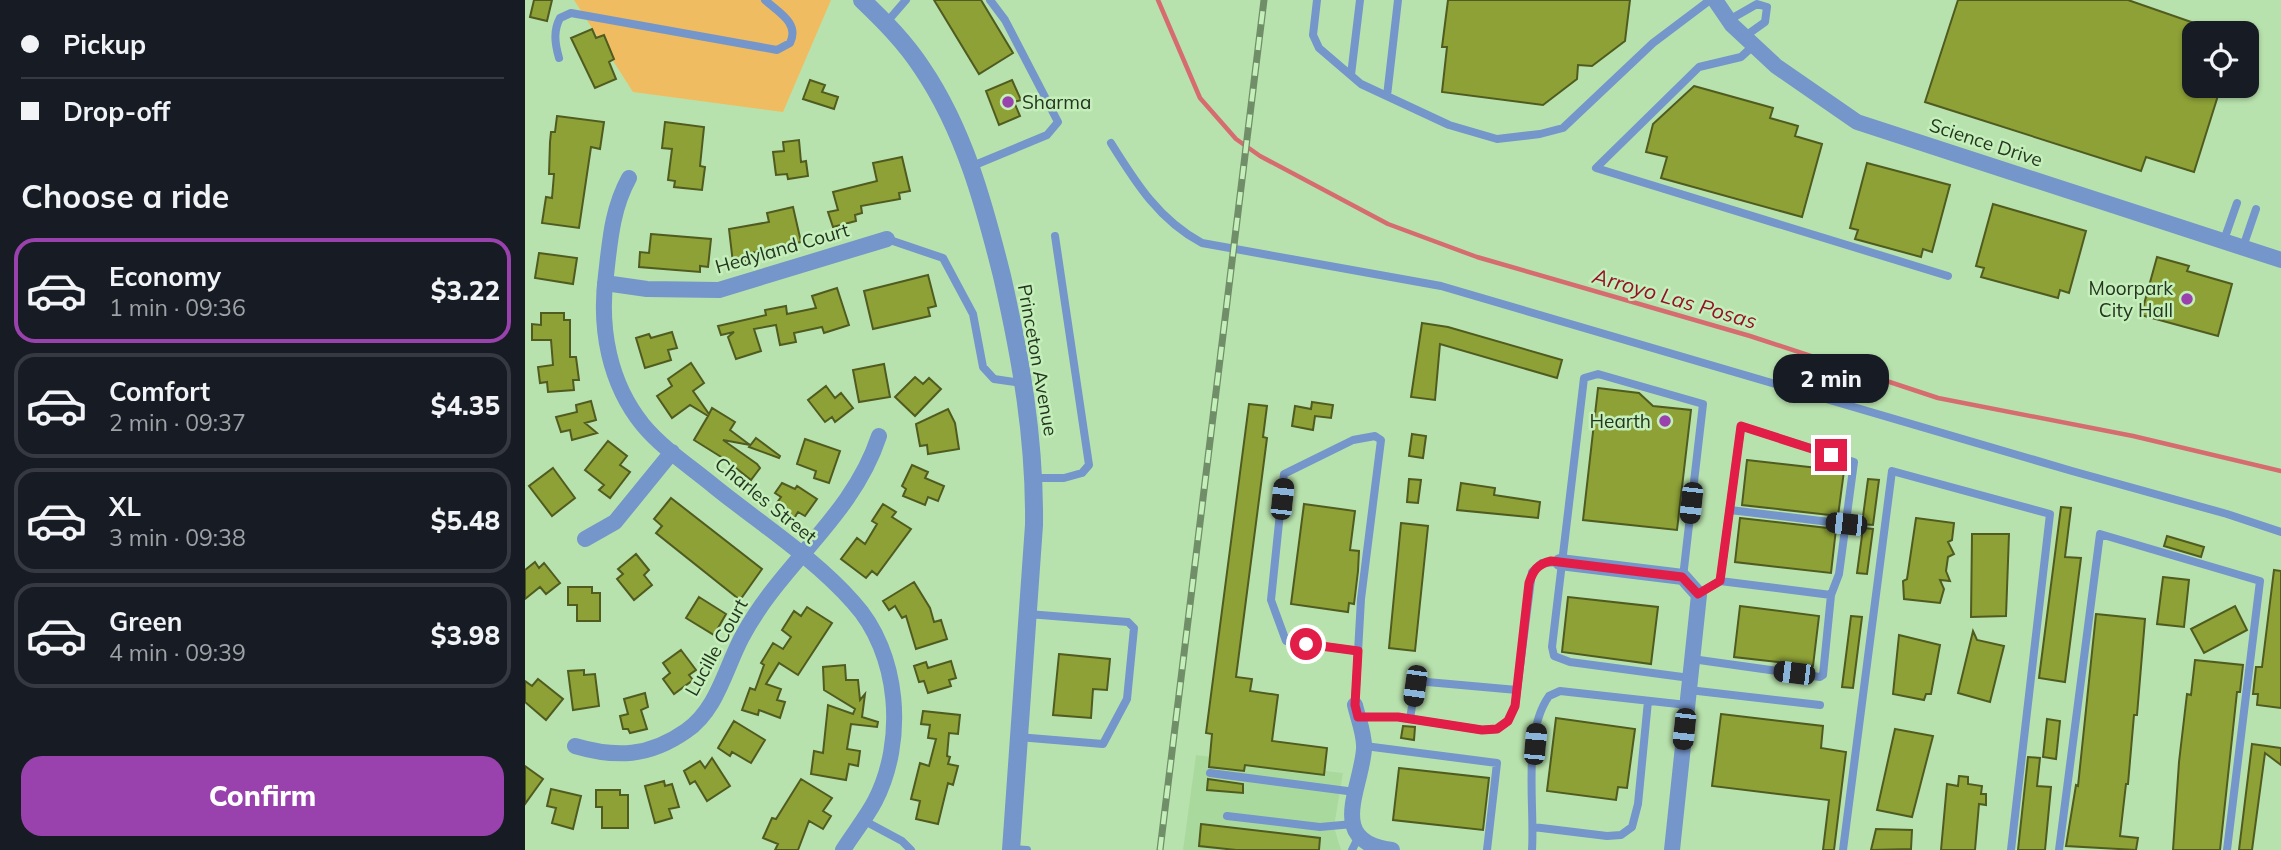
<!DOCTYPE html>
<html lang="en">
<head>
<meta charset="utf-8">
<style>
  :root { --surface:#171b24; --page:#20242c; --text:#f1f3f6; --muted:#9ea1a6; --line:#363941; --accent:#9942ae }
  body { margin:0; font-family:Mulish,sans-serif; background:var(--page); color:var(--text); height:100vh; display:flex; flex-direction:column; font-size:26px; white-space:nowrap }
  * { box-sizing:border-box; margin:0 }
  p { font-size:23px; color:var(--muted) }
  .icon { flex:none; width:38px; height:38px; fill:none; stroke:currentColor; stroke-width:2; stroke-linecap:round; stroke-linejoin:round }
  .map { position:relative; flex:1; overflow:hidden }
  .details { display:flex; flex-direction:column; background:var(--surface); width:525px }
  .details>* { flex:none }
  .guide { display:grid; align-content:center; height:154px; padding:0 21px; background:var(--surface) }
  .buttons { position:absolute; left:1657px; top:21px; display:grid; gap:14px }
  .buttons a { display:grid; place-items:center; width:77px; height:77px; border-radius:14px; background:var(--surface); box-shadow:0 2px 5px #0004; font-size:35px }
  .end { position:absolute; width:32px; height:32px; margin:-16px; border:9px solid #e11d48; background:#fff; box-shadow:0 0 0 4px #fff }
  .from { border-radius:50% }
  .bubble { position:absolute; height:49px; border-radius:21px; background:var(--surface); box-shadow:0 2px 5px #0004; font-size:23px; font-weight:800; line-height:49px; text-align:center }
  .car { position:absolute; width:21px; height:42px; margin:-21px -10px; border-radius:9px; box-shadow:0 0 5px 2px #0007; background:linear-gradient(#222 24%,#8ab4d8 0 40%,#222 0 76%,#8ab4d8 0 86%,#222 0) }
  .guide b { display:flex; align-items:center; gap:24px; height:66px; font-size:26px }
  .guide b+b { border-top:2px solid var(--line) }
  .guide i { width:18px; height:18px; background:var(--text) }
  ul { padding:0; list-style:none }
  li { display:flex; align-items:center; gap:21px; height:105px; margin:0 14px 10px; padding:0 7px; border:4px solid var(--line); border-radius:21px }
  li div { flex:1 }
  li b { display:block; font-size:26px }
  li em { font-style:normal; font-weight:800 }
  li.current { border-color:var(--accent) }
  li>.icon { width:63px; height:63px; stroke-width:1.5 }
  h2 { padding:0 21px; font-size:32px; line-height:84px }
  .button { display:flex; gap:14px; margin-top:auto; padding:14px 21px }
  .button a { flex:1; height:80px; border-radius:21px; background:var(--accent); color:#fff; font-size:28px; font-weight:800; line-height:80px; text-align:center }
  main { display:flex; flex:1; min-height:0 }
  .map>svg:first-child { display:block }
</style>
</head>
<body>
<main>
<section class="details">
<div class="guide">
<b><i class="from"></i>Pickup</b>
<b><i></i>Drop-off</b>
</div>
<h2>Choose a ride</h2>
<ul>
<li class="current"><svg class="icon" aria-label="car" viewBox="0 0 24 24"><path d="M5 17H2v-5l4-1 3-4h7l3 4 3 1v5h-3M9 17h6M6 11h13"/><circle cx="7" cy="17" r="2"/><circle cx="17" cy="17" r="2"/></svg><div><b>Economy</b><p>1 min · 09:36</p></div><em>$3.22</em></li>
<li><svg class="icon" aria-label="car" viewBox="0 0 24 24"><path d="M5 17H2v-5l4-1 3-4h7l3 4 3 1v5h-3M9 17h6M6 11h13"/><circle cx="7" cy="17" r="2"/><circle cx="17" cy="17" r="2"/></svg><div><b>Comfort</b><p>2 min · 09:37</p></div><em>$4.35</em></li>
<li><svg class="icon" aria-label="car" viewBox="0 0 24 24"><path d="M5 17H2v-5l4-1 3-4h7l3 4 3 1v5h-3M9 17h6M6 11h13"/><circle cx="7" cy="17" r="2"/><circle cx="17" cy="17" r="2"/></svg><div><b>XL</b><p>3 min · 09:38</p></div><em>$5.48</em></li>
<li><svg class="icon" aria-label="car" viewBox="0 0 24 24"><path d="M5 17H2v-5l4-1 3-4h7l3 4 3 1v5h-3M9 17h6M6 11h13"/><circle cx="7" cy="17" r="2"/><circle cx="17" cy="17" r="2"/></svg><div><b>Green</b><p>4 min · 09:39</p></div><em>$3.98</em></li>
</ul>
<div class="button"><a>Confirm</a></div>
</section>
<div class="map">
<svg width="1756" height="850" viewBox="0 0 1756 850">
  <rect width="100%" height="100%" fill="#b8e2ad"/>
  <path fill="#aad99e" d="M 671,755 L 818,773 L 809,827 L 816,850 L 658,850 Z"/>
  <path fill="#f0bc61" d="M 49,0 L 306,0 L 258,112 L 108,92 Z"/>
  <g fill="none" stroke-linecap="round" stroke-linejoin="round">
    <path stroke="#d66c70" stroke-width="4.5" d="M 633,0 L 675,98 L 711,139 L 735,156 L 863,224 L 952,257 L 1225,336 L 1413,398 L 1608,436 L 1756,471"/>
  </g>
  <path fill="#8da136" stroke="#505b20" stroke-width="2" d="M 9,0 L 27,0 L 22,21 L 5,17 Z
    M 409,0 L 456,0 L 488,53 L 454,74 Z
    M 923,0 L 1105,0 L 1100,41 L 1067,66 L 1053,65 L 1052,79 L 1018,105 L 917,92 L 922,47 L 917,47 Z
    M 1433,0 L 1603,0 L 1672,24 L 1670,86 L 1696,86 L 1669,172 L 1621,157 L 1616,171 L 1400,102 Z
    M 67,29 L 71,38 L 79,35 L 89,59 L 84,62 L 91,79 L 70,88 L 46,38 Z
    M 285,80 L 300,85 L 297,92 L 313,97 L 309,109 L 278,99 Z
    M 487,80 L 496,100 L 489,102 L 495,116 L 474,125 L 461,91 Z
    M 1169,86 L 1248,108 L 1245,118 L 1273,126 L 1270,136 L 1297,144 L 1277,217 L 1136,178 L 1142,157 L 1121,152 L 1128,124 Z
    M 32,116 L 79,122 L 75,149 L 66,147 L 54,228 L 17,223 L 21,197 L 27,198 L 29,174 L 24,174 L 25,142 L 26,132 L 30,132 Z
    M 140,122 L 179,127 L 175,166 L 180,167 L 177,190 L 149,187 L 150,181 L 143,180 L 147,149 L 137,148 Z
    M 274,140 L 276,162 L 281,161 L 283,176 L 263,179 L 262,174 L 251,175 L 248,152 L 259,151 L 258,142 Z
    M 377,157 L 385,191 L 374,193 L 375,199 L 336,206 L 337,213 L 330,215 L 331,221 L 308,227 L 303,212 L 313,210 L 308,192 L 352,181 L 348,163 Z
    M 1342,163 L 1425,185 L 1407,252 L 1398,249 L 1396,257 L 1330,239 L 1333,230 L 1325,228 Z
    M 1468,204 L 1561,231 L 1544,293 L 1535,290 L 1533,298 L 1456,277 L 1459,268 L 1451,266 Z
    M 268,207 L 276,242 L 226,253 L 227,260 L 208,263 L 204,229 L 244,222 L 242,213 Z
    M 126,234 L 186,239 L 183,267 L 175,266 L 175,272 L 114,267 L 115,252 L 124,253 Z
    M 14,253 L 52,258 L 48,284 L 10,278 Z
    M 1632,257 L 1664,266 L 1662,271 L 1707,284 L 1693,336 L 1616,315 Z
    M 403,275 L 411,306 L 403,308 L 405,316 L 348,329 L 339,291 Z
    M 312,288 L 324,325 L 299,333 L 297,327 L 269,333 L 271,342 L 255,345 L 251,325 L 229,329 L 236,351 L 211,359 L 203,337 L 209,332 L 196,335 L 193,326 L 241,315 L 240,310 L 261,306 L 262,314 L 291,308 L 287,296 Z
    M 16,313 L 39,313 L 39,320 L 45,320 L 45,357 L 51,357 L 54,380 L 48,380 L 49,390 L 23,392 L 22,382 L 15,383 L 13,367 L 28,365 L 26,340 L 7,340 L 7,324 L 16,325 Z
    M 897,323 L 923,327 L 1037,360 L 1032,378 L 915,344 L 910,400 L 886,397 Z
    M 147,332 L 152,348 L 143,350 L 146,360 L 120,368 L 111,338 L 124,334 L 126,338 Z
    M 166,363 L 179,383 L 168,391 L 184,414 L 187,408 L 210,422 L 205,430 L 225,445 L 198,440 L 232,464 L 235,468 L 226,480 L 201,460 L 169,440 L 183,416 L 165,405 L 147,418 L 132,396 L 147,386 L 143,379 Z
    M 359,364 L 365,397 L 334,402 L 328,370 Z
    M 390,377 L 398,384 L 404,378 L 416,389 L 390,416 L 370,397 Z
    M 301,386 L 310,398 L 316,393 L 328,408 L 310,422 L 307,417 L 300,422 L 283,400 Z
    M 1073,388 L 1114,393 L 1128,406 L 1166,410 L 1152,530 L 1058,520 Z
    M 66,401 L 71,420 L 60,423 L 72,433 L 47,440 L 45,430 L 36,432 L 31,417 L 52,412 L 51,405 Z
    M 787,402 L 808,405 L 806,418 L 790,416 L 788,430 L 767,426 L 770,406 L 786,409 Z
    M 724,404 L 742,406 L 738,437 L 742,438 L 711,677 L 727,679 L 725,691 L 753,695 L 747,741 L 802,748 L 799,775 L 720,765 L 719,771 L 684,767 L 687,734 L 681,733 Z
    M 423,409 L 430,423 L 434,449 L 403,454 L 402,445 L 395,446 L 391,424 Z
    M 887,434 L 901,436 L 898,458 L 884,456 Z
    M 231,438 L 255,456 L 254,458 L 224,447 Z
    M 280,439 L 315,451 L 304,483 L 289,478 L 291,471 L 272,464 Z
    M 83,441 L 102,456 L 95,465 L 105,472 L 85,498 L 74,490 L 79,485 L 60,470 Z
    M 1222,460 L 1319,471 L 1313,516 L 1217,505 Z
    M 387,465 L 403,472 L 400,478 L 419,486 L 413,501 L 403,497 L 400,505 L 378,496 L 381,489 L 377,486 Z
    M 28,468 L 50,498 L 27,516 L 4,486 Z
    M 884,479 L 896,480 L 893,503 L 882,502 Z
    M 1343,479 L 1354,480 L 1348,525 L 1337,524 Z
    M 257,483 L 270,489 L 272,486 L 292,499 L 280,516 L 273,512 L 268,520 L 249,507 L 256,497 L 250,493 Z
    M 936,483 L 970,488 L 969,495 L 1015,502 L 1013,518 L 932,510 Z
    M 146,498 L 237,569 L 215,600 L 131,533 L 137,526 L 129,519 Z
    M 358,504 L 371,512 L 367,517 L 386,529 L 352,575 L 347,571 L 341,578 L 316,559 L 332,538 L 340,544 L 352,524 L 347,521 Z
    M 779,504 L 830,511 L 825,550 L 834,551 L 833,571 L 829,604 L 824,603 L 823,612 L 766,604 Z
    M 1536,507 L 1546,508 L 1540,557 L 1556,558 L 1540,682 L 1514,678 Z
    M 1215,518 L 1311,529 L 1306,573 L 1210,562 Z
    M 1391,518 L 1429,523 L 1427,540 L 1423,542 L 1429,554 L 1423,557 L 1421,571 L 1425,581 L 1415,580 L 1419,589 L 1415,603 L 1379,599 L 1378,581 L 1382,579 Z
    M 876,523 L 903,526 L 890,651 L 864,648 Z
    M 1338,528 L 1348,529 L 1342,574 L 1332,573 Z
    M 1447,534 L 1484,534 L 1481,616 L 1446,617 Z
    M 1642,536 L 1679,547 L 1676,557 L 1639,546 Z
    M 111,554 L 124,570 L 119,575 L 127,585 L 109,600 L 92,579 L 98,574 L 93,569 Z
    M 10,562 L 14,568 L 19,563 L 35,583 L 21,594 L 15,587 L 0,599 L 0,570 Z
    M 1749,570 L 1756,571 L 1756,708 L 1732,705 L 1733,694 L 1728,694 L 1731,667 L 1737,667 Z
    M 1638,577 L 1664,580 L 1659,627 L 1632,624 Z
    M 389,582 L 405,608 L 409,622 L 416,620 L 422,639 L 391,649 L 381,616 L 377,618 L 370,606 L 364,610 L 358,601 Z
    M 43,587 L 67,587 L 67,593 L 75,593 L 75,621 L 52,621 L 52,605 L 43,605 Z
    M 174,597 L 201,614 L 189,635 L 161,618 Z
    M 1043,597 L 1133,607 L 1126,664 L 1037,652 Z
    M 1215,606 L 1294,616 L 1288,666 L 1209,657 Z
    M 1710,606 L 1722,630 L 1679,653 L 1666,629 Z
    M 282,607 L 307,623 L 273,675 L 254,663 L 241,684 L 256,689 L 252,700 L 260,702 L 255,718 L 234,710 L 233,715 L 217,710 L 225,688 L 230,690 L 239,665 L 236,663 L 248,643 L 258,649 L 266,637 L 257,630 L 269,611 L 276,616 Z
    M 1571,614 L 1620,619 L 1612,715 L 1609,715 L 1603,784 L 1601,784 L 1595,836 L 1613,838 L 1611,850 L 1541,846 L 1551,785 L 1553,786 Z
    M 1326,616 L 1337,617 L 1328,688 L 1317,687 Z
    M 1448,631 L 1452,640 L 1479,646 L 1465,702 L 1433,693 Z
    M 1374,635 L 1415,645 L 1406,694 L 1401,694 L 1399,700 L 1368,694 Z
    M 156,650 L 171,670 L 164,675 L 168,680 L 149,694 L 138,679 L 145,673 L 138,663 Z
    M 534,654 L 585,659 L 582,690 L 568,689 L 566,718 L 528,715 Z
    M 1670,660 L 1718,665 L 1715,692 L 1712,692 L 1695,850 L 1648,850 L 1654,762 L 1662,694 L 1666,695 Z
    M 426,661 L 431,678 L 424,680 L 426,686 L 403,693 L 399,681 L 394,682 L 389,666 L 401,662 L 403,668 Z
    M 320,665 L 321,680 L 333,680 L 335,700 L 340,694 L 337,717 L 353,722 L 352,727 L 326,724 L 322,749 L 335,751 L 333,766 L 324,764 L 321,780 L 286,774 L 289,751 L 298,753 L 303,705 L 328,714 L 330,709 L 299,690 L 298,667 Z
    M 59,670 L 59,675 L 70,674 L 74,706 L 48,710 L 43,671 Z
    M 13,679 L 38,699 L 21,720 L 0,702 L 0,681 L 7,686 Z
    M 120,693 L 123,707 L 116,710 L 122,729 L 105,733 L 103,729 L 98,729 L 95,716 L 103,714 L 99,699 Z
    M 398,711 L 435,715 L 433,734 L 424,733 L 422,756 L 425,757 L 423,764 L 433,766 L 428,785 L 423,783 L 413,824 L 391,819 L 395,801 L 386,799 L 395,763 L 404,766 L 411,739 L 403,738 L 405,725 L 396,724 Z
    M 1196,714 L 1298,726 L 1296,748 L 1321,752 L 1309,850 L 1298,850 L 1304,800 L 1187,786 Z
    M 1031,718 L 1110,729 L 1102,788 L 1093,787 L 1091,800 L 1022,791 Z
    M 1522,719 L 1535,721 L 1531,759 L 1518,757 Z
    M 209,721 L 240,740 L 226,763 L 207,752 L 205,756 L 193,748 Z
    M 878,726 L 890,727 L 889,740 L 876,738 Z
    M 1370,729 L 1408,736 L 1387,817 L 1352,810 Z
    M 1727,744 L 1756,748 L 1756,765 L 1740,753 L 1727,850 L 1714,850 Z
    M 1503,757 L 1515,758 L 1512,786 L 1526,787 L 1520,850 L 1493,850 Z
    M 187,758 L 205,786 L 182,801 L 170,781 L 165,784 L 159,771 L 175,761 L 180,768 Z
    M 0,766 L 18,779 L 0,804 Z
    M 874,768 L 964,778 L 958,830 L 868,820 Z
    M 1434,776 L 1443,777 L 1443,784 L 1457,786 L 1456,794 L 1461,794 L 1461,805 L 1454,804 L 1450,850 L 1416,850 L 1422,784 L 1433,786 Z
    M 276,779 L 307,798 L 298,811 L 306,816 L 298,829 L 284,821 L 273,850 L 250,850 L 253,844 L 238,838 L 247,818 L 251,819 Z
    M 683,779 L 718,784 L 718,793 L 682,790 Z
    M 139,781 L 140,786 L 147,784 L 154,807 L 144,809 L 147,818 L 130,823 L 120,786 Z
    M 26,789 L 56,796 L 48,829 L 27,823 L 31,808 L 22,806 Z
    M 71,790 L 95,790 L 95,795 L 103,795 L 103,828 L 77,828 L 77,807 L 71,807 Z
    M 676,824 L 795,838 L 794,850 L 711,850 L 674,846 Z
    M 1351,829 L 1387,830 L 1386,849 L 1346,850 Z"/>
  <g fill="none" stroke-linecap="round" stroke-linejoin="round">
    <path stroke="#7596ca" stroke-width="8" d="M 792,0 L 788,35 L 794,48 L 836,84 L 924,125 L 972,139 L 1015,134 L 1038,128 L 1128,43 L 1185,0
      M 1204,20 L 1232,4 L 1242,7 L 1240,22 L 1219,37
      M 361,23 L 381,0
      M 1228,46 L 1216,57 L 1174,67 L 1071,168 L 1423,276
      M 34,58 C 30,44 28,31 35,18 L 46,13 L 252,50 L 265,43 C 275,23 253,12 240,0
      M 826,75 L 835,0
      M 862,96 L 873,0
      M 586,143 C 611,183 634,220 677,243 L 916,286 L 1547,471 L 1702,514 L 1756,532
      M 445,167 L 522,135 L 533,122 L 480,20 L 465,0
      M 362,239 L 418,258 L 448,314 L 458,367 L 469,379 L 497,383
      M 1699,240 L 1712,203
      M 1718,247 L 1731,209
      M 509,478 L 539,478 L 557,473 L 564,465 L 530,236
      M 1205,510 L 1321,524
      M 1158,577 L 1178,404 L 1073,374 L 1059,378 L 1027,647 L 1029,656 L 1045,662 L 1165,678
      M 1173,594 L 1195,581 L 1306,595
      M 1167,659 L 1295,677 L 1298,675 L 1306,595 L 1314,574 L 1329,462 L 1216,426 L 1195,581
      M 1164,690 L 1295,705
      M 830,705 L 836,599 L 856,440 L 850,436 L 828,440 L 759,474 L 746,600 L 761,641 L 833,651
      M 833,717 L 873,717 L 957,730 L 972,729 L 983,721 L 990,706 L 1007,572 L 1017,563 L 1035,562
      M 885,719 L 891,681 L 992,690
      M 493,737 L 578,744 L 602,699 L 609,628 L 603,622 L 503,614
      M 840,746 L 972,763 L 962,850
      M 685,773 L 830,792
      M 702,816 L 795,827 L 828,824
      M 338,820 L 377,841 L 386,850
      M 1008,827 L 1082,836 L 1096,835 L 1107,827 L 1113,804 L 1123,701
      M 486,849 L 502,850
      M 827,850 L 833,838
      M 1007,850 C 1010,805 997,734 1024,696 L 1035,691 L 1162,705
      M 1318,850 L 1367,471 L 1525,514 L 1486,850
      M 1534,850 L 1575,534 L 1735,581 L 1702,850"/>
    <path stroke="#7596ca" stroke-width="16" d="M 1190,0 L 1207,25 L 1251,66 L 1332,122 L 1756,260
      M 104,178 C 87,209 85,241 81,275 C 74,328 84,383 118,425 C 138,449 166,467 190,487 C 236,524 289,558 328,602 C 375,653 381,741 350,801 C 341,818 328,834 318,850
      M 80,283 L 122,289 L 194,290 L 362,239
      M 60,539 L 90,522 L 147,452
      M 1035,562 L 1158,577 L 1174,595 L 1147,850
      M 830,705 C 833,718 840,735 839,749 C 836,790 801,842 867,850
      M 50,746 C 91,758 124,757 161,731 C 192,710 200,669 217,637 C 256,563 327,518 354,436"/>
    <path stroke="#7596ca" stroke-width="18" d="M 337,0 C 359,21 380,42 397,68 C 439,130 459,204 477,276 C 496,359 510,439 509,525 L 486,850"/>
    <g stroke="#708e68" stroke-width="7">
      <path id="rail" d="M 635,850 L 739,0"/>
    </g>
    <use href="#rail" stroke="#c5efba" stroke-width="4.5" stroke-dasharray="13" stroke-linecap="butt"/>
  </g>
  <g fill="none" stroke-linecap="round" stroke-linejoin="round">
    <path stroke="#e11d48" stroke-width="9" d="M 781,644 L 833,651 L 830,705 L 833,717 L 873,717 L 957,730 L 972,729 L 983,721 L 990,706 L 1004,583 C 1008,571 1012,564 1026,561 L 1157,577 L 1173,594 L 1195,581 L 1216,426 L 1306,455"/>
  </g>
  <g fill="#9942ae" stroke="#c5efba" stroke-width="2.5">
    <circle cx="483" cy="102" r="7"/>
    <circle cx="1662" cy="299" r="7"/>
    <circle cx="1140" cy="421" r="7"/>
  </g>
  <g text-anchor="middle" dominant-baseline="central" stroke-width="5" stroke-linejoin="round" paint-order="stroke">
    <g font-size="19" fill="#243520" stroke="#c5efba" text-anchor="end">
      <text x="497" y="102" text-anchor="start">Sharma</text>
      <text x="1648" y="288">Moorpark<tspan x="1648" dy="22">City Hall</tspan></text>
      <text x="1126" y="421">Hearth</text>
    </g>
    <g font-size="19" fill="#243520" stroke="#c5efba">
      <text transform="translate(1461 142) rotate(18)">Science Drive</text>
      <text transform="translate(257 248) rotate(-16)">Hedyland Court</text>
      <text transform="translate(513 360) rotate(80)">Princeton Avenue</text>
      <text transform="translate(241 500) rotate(39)">Charles Street</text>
      <text transform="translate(191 647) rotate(-61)">Lucille Court</text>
    </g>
    <g font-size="21" font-style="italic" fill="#95112a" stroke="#c5efba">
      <text transform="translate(1150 298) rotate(16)">Arroyo Las Posas</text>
    </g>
  </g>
</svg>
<div class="buttons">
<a><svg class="icon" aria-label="locate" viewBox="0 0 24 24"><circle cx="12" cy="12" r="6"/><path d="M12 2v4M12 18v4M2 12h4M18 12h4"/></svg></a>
</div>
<i class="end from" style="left:781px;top:644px"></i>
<i class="end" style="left:1306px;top:455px"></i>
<div class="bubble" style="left:1248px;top:354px;width:116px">2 min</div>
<i class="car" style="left:757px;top:499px;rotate:6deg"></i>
<i class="car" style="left:1166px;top:503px;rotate:186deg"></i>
<i class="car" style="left:1321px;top:524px;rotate:276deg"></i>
<i class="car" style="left:1269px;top:673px;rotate:277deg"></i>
<i class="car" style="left:890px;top:686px;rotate:188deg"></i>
<i class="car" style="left:1159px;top:729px;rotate:186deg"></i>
<i class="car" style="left:1010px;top:744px;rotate:5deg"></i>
</div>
</main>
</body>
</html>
